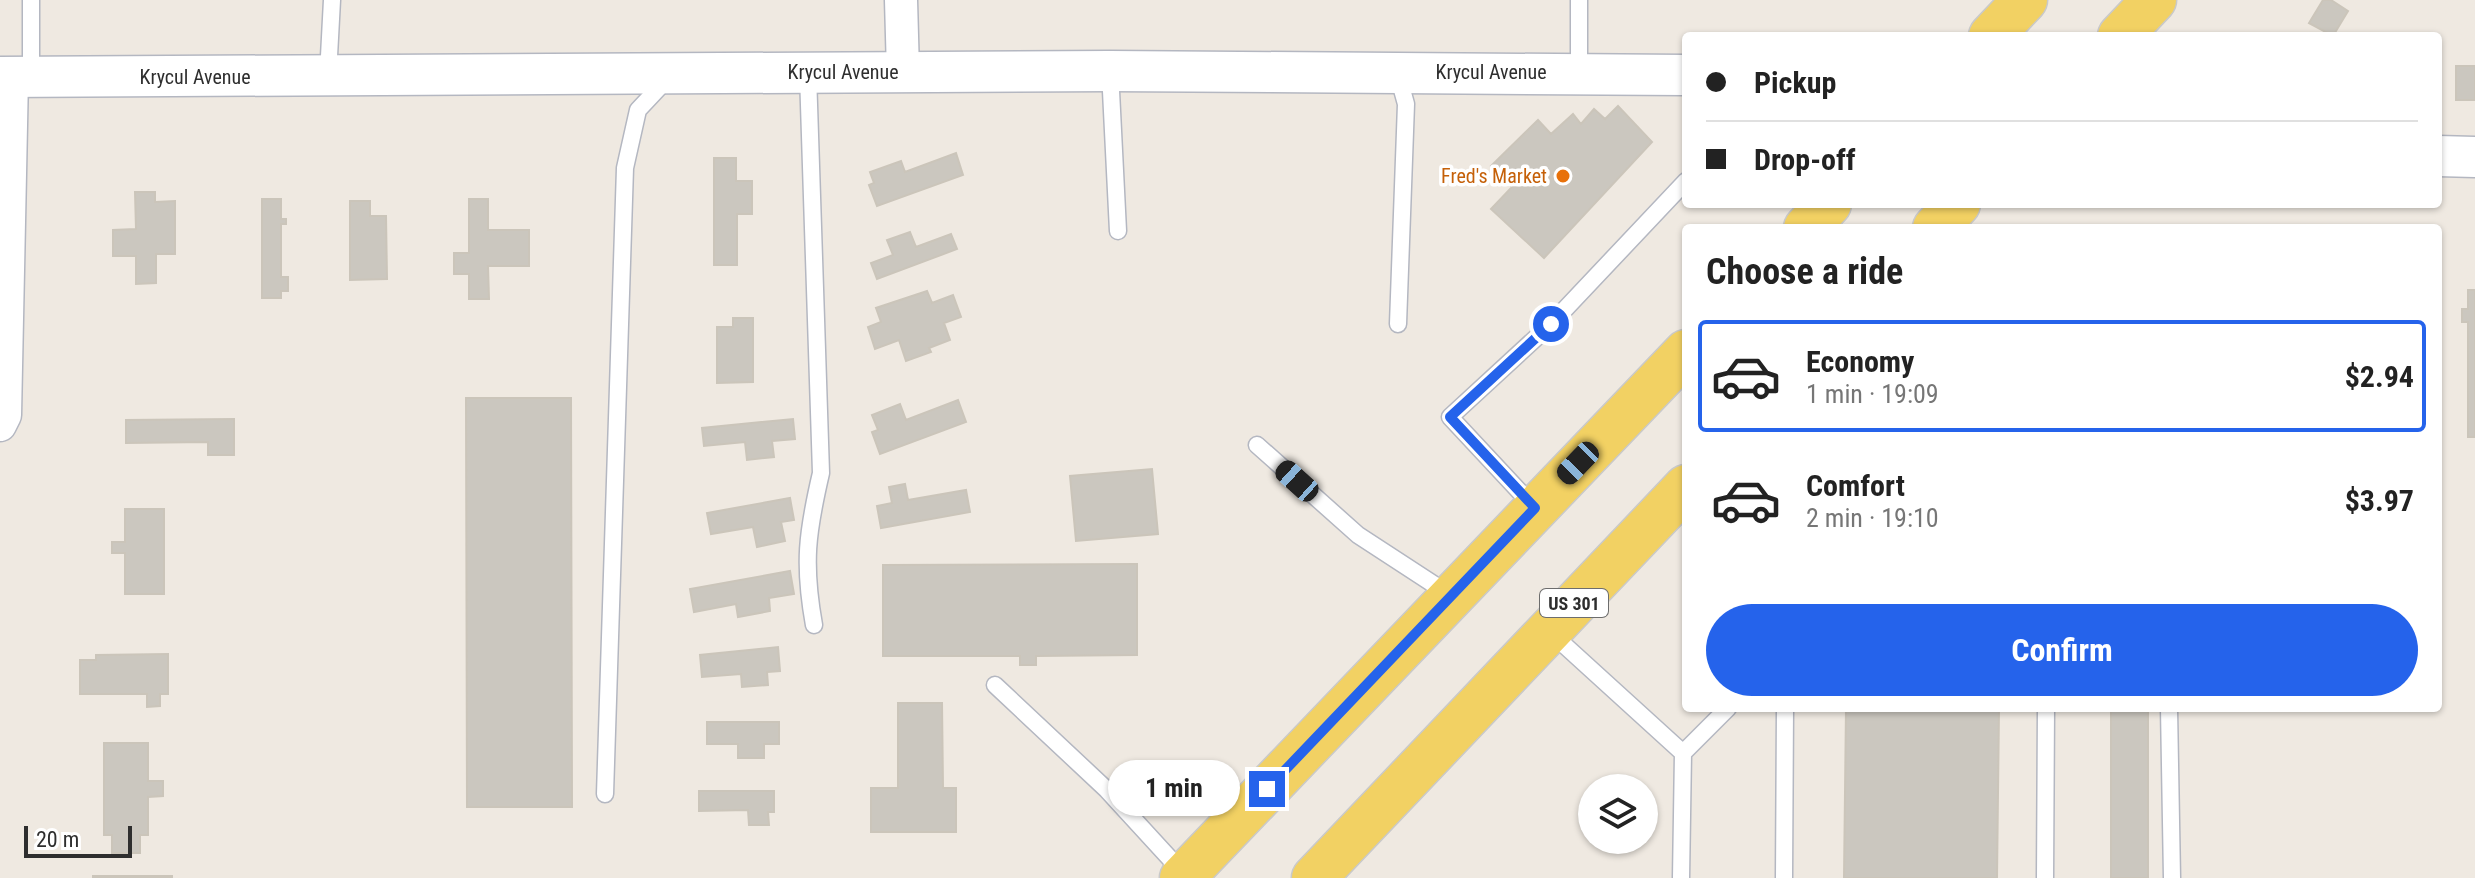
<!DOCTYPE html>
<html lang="en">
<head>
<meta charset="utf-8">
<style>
  :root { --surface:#fff; --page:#f6f6f6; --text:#222; --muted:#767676; --line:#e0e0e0; --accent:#2563eb }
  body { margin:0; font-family:"Roboto Condensed",sans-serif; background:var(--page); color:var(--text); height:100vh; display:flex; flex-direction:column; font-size:30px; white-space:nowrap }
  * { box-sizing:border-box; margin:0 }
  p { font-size:26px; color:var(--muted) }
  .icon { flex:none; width:44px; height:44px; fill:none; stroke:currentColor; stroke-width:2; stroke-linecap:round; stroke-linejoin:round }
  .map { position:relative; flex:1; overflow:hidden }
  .side { position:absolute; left:1682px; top:224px; width:760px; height:488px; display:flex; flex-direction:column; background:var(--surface); border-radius:8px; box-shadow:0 2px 6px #0004 }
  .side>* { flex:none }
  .hud { position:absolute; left:1682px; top:32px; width:760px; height:176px; border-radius:8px; box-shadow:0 2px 6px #0004; display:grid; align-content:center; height:176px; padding:0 24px; background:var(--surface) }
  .buttons { position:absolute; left:1578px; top:774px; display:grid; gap:16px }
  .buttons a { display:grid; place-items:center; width:80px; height:80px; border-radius:50%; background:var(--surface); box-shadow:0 2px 6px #0004; font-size:40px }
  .scale { position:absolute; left:24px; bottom:20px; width:108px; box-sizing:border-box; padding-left:8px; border:4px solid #2e2e2e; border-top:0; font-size:22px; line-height:28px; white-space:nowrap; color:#2e2e2e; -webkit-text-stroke:6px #fff; paint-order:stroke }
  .end { position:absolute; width:36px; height:36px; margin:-18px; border:10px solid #2563eb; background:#fff; box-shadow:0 0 0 4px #fff }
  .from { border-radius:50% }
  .bubble { position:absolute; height:56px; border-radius:28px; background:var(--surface); box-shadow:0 2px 6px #0004; font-size:26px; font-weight:700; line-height:56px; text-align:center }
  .car { position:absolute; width:24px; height:48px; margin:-24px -12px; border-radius:10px; box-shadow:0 0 6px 2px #0007; background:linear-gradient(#222 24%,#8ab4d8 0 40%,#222 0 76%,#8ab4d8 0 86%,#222 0) }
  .hud b { display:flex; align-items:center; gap:28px; height:76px; font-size:30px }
  .hud b+b { border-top:2px solid var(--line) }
  .hud i { width:20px; height:20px; background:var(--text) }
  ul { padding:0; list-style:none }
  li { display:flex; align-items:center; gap:24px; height:112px; margin:0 16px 12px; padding:0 8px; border:4px solid transparent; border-radius:8px }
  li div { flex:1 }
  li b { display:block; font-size:30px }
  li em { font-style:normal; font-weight:700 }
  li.active { border-color:var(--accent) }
  li>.icon { width:72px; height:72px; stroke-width:1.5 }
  h2 { padding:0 24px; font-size:36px; line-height:96px }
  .cta { display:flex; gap:16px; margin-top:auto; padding:16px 24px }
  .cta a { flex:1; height:92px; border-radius:48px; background:var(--accent); color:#fff; font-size:32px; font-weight:700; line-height:92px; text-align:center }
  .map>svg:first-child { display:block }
</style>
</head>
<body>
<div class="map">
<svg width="2475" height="878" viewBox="0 0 2475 878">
  <rect width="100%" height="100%" fill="#efe9e1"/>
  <path fill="#cbc7bf" stroke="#cbc5ba" stroke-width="2" d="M 2323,0 L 2331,0 L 2348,11 L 2333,36 L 2309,23 Z
    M 2456,66 L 2475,66 L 2475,100 L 2456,100 Z
    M 1618,106 L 1652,142 L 1544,258 L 1491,209 L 1512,187 L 1491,166 L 1538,120 L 1551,134 L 1573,114 L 1581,124 L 1594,109 L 1605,119 Z
    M 956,153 L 963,175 L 877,206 L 869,185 L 874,183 L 870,172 L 901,161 L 905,172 Z
    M 714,158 L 736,158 L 736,181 L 752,181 L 752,214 L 737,214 L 737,265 L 714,265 Z
    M 135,192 L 155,192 L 155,202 L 175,201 L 175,254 L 156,254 L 156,283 L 136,284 L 136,256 L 113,256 L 113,230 L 136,229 Z
    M 262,199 L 281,199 L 281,219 L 286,219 L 286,224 L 281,224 L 281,277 L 288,277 L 288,291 L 281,291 L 281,298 L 262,298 Z
    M 469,199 L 488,199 L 488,230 L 529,230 L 529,266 L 488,266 L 489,299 L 469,299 L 469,274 L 454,274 L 454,253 L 469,253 Z
    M 350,201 L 370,201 L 370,216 L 386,216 L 387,279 L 350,280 Z
    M 910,232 L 916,247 L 951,234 L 957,249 L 877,279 L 871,263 L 893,255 L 887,240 Z
    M 2468,290 L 2475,290 L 2475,437 L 2468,437 L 2468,322 L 2462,322 L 2462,309 L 2468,309 Z
    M 927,291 L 932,303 L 953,295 L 961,317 L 944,323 L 950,340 L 929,348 L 931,352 L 906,361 L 899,340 L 875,349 L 868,327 L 881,322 L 876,308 Z
    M 733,318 L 753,318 L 753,382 L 717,383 L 717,327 L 733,327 Z
    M 466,398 L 571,398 L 572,807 L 467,807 Z
    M 958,400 L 966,422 L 880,454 L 872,432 L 878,430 L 872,415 L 900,404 L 906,420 Z
    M 234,419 L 234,455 L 208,455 L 208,442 L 126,443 L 126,420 Z
    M 793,419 L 795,439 L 772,441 L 774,457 L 747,460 L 745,442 L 704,446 L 702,428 Z
    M 1152,469 L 1158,534 L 1076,541 L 1070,476 Z
    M 905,484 L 908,500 L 966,490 L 970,512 L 881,528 L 877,506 L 892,503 L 889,487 Z
    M 790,498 L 794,520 L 781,522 L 785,541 L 757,547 L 753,527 L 711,534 L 707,513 Z
    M 125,509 L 164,509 L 164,594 L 125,594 L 125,553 L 112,553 L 112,542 L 125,542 Z
    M 1137,564 L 1137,655 L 1036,656 L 1036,665 L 1020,665 L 1020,656 L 883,656 L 883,565 Z
    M 790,571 L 794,594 L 769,598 L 770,611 L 738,617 L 736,604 L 694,612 L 690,589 Z
    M 778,647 L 780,671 L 767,672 L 768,685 L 742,687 L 741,674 L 702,677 L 700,655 Z
    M 168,654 L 168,694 L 160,694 L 160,706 L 147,707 L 147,694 L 80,694 L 80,660 L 96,660 L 96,655 Z
    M 898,703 L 942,703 L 943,788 L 956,788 L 956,832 L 871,832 L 871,788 L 898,788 Z
    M 1846,708 L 1999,708 L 1997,878 L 1844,878 Z
    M 2111,708 L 2148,708 L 2148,878 L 2111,878 Z
    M 707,722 L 779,722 L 779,744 L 764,744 L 764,758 L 738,758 L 738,744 L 707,744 Z
    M 104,743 L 148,743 L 148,781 L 163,781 L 163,796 L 148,797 L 148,835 L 140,835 L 140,853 L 112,853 L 112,835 L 104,835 Z
    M 699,791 L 774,791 L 774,812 L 768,812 L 769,825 L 749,825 L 748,810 L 699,811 Z
    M 93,876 L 172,876 L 172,878 L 93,878 Z"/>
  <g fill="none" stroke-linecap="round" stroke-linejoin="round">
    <g stroke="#b4b7c1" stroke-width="19">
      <path id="service" d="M 31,0 L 31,77
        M 1110,71 L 1118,231
        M 1579,73 L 1579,0
        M 808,74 L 821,473 C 807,533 803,564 814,625
        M 328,75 L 332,0
        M 1398,324 L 1406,104 L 1398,75
        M 1257,445 L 1358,535 L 1450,595
        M 1534,507 L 1450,417 L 1551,324 L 1686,181
        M 1550,632 L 1683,753
        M 995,685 L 1107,790 L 1184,874
        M 2169,708 L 2172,878
        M 605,794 L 625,168 L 638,110 L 669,77
        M 1681,878 L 1683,753 L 1728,708
        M 1784,878 L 1785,708
        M 2045,878 L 2046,708"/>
    </g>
    <g stroke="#b4b7c1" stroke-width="35">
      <path id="minor" d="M 901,0 L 903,72
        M 0,425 L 5,415 L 12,77"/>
    </g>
    <g stroke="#b4b7c1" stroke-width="43">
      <path id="tertiary" d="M 0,77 L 1110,71 L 1686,75
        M 2438,156 L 2475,157"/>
    </g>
    <g stroke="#c9c9c9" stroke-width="47">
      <path id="primary" d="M 1991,36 L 2025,0
        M 2120,36 L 2154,0
        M 1806,228 L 1829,204
        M 1935,228 L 1958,204
        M 1182,878 L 1686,352
        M 1314,878 L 1686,487"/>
    </g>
    <use href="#service" stroke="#fff" stroke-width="16"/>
    <use href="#minor" stroke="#fff" stroke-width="32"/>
    <use href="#tertiary" stroke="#fff" stroke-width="40"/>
    <use href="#primary" stroke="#f2d163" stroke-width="44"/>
  </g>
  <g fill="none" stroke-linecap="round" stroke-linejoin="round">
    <path stroke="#2563eb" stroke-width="10" d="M 1267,789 L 1535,508 L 1450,417 L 1551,324"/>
  </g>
  <circle fill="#e8710a" stroke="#fff" stroke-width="3" cx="1563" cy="176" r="8"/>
  <g text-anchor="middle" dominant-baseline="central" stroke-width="7" stroke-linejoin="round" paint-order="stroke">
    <rect fill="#fff" stroke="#6d6d6d" stroke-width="2" x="1540" y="589" width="68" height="28" rx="6"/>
    <g font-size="18" font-weight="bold" fill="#2e2e2e">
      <text x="1574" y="603">US 301</text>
    </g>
    <g font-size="20" fill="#2e2e2e" stroke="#fff">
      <text x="843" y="72">Krycul Avenue</text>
      <text x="1491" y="72">Krycul Avenue</text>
      <text x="195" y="77">Krycul Avenue</text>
    </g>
    <g font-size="20" fill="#c56008" stroke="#fff" text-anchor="end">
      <text x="1547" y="176">Fred's Market</text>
    </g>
  </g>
</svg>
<div class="buttons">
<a><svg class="icon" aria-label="layers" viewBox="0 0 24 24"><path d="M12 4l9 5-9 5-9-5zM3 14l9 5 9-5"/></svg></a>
</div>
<div class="scale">20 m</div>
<i class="end from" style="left:1551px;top:324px"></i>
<i class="end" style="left:1267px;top:789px"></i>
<div class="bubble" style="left:1108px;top:760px;width:132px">1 min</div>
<i class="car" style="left:1578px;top:463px;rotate:224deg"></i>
<i class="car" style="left:1297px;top:481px;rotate:312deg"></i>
<div class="hud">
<b><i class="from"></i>Pickup</b>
<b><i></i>Drop-off</b>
</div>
<section class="side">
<h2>Choose a ride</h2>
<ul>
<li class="active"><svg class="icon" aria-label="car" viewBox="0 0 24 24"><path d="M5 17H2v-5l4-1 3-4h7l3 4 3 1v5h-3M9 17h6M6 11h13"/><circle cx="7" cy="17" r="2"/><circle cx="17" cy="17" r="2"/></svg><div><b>Economy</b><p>1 min · 19:09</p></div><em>$2.94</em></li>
<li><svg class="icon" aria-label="car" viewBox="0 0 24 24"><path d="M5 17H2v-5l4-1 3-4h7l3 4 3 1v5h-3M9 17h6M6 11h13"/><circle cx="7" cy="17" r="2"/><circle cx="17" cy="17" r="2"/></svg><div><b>Comfort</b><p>2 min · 19:10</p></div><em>$3.97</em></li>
</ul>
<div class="cta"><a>Confirm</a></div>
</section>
</div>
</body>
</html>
